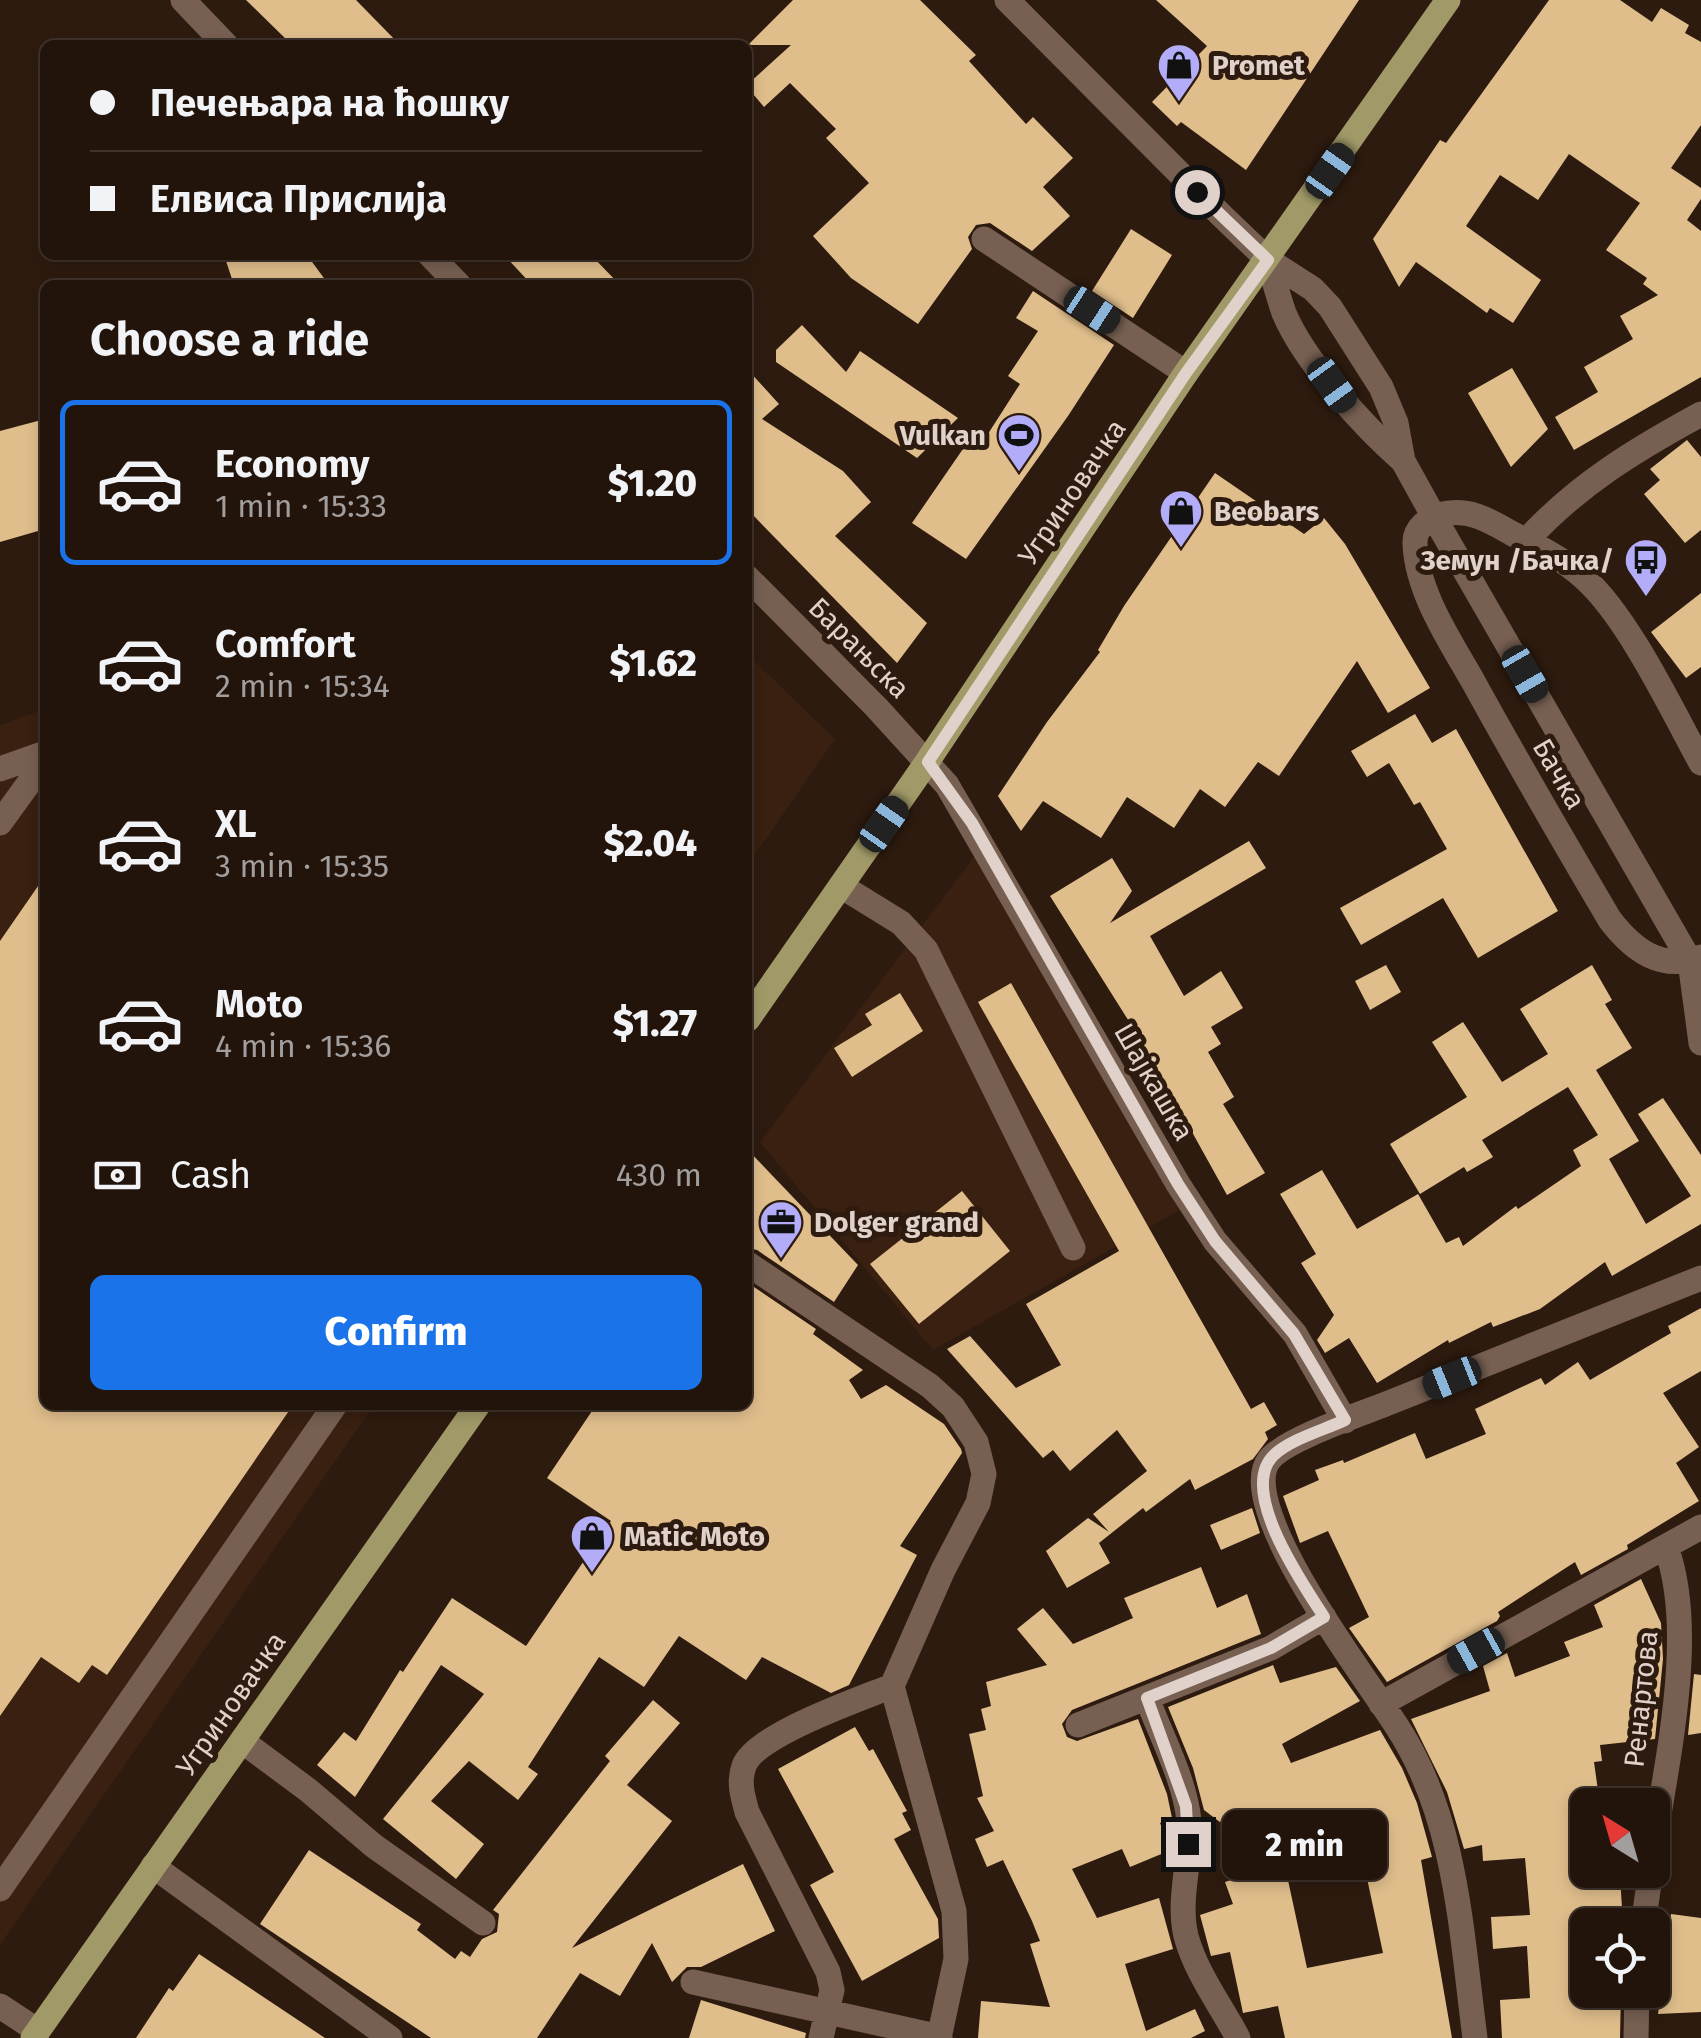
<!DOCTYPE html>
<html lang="en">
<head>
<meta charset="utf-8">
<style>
  :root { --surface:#22140b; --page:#2a1d14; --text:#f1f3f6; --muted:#a29e9d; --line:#3f332c; --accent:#1a73e8 }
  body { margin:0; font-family:"Fira Sans",sans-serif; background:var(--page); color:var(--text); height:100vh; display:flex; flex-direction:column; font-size:38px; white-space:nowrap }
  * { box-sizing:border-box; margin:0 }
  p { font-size:32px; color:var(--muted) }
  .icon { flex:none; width:55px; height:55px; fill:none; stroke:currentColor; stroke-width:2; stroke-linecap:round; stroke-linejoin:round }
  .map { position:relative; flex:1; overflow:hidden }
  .panel { position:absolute; left:40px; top:280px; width:712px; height:1130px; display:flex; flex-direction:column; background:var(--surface); border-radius:15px; box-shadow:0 5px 15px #0003,0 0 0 2px var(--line) }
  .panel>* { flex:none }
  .guide { position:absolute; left:40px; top:40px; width:712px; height:220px; border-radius:15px; box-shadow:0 5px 15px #0003,0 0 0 2px var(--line); display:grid; align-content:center; height:220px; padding:0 50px; background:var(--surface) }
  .needle { width:65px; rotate:323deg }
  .controls { position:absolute; left:1570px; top:1788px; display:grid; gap:20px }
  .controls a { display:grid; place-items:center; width:100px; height:100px; border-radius:15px; background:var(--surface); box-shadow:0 5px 15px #0003,0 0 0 2px var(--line); font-size:50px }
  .end { position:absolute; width:45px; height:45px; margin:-22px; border:12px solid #e0d2ca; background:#111; box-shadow:0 0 0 5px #111 }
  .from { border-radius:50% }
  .bubble { position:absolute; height:70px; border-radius:15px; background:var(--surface); box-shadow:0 5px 15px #0003,0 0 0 2px var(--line); font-size:32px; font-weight:800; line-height:70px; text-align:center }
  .car { position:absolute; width:30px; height:60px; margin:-30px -15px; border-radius:12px; box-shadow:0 0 8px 2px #0007; background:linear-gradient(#222 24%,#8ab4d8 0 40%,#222 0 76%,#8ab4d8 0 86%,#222 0) }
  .guide b { display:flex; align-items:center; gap:35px; height:95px; font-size:38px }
  .guide b+b { border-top:2px solid var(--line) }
  .guide i { width:25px; height:25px; background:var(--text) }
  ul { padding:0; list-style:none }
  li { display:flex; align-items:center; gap:30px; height:165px; margin:0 20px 15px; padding:0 30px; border:5px solid transparent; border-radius:15px }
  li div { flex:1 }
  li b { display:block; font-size:38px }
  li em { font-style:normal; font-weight:800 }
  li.active { border-color:var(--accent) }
  li>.icon { width:90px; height:90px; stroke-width:1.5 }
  h2 { padding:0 50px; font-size:45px; line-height:120px }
  .pay { display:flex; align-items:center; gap:25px; height:110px; padding:0 50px; font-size:38px }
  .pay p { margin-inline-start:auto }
  .primary-button { display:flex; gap:20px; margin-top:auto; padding:20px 50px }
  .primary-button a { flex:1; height:115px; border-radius:15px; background:var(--accent); color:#fff; font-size:40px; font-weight:800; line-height:115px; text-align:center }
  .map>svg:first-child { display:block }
</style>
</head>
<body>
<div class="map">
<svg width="1701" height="2038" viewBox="0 0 1701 2038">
  <rect width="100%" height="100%" fill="#2e1b0f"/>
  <path fill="#392010" d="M 748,655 L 835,739 L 748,865 Z
    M 45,709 L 45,1405 L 374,1405 L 0,1945 L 0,725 Z
    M 975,855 L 1182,1209 L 933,1350 L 760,1142 Z"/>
  <path fill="#e0be8c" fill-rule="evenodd" d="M 246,0 L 356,0 L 400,45 L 292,45 Z
    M 793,0 L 920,0 L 976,55 L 969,61 L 1026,124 L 1033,117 L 1073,158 L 1043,187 L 1070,216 L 1032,251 L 990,223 L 976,225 L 968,237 L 972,249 L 918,324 L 851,278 L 813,236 L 869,183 L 826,138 L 836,129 L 790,83 L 764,107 L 748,88 L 748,84 L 791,45 L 748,45 Z
    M 1156,0 L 1359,0 L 1246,170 L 1181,122 L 1177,126 L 1152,102 L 1207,46 Z
    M 1549,0 L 1620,0 L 1652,22 L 1661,8 L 1689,25 L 1685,33 L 1701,42 L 1701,125 L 1671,168 L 1701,188 L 1701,199 L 1687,220 L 1701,231 L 1701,377 L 1574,450 L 1555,417 L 1598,392 L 1584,367 L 1633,339 L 1620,316 L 1658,295 L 1643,284 L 1647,278 L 1606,250 L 1640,203 L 1569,154 L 1538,200 L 1500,175 L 1466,226 L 1541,280 L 1513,323 L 1490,308 L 1487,313 L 1416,262 L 1399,287 L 1373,239 L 1440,140 L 1446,143 Z
    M 1131,229 L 1172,255 L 1133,318 L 1092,291 Z
    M 224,255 L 307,255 L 329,285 L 234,285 Z
    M 504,255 L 591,255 L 620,285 L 532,285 Z
    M 1033,291 L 1114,345 L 1068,416 L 966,559 L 912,523 L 976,430 L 986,437 L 1020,384 L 1008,376 L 1038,331 L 1016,318 Z
    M 802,325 L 846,372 L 860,351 L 958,418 L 917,458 L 776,362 L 776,350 Z
    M 1512,368 L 1548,429 L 1511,467 L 1468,393 Z
    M 748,370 L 779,404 L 762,419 L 843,471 L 871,502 L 835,536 L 927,623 L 897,663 L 748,510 Z
    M 45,419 L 45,529 L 0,542 L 0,431 Z
    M 1687,440 L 1701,457 L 1701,530 L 1685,543 L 1644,494 L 1660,480 L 1650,469 Z
    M 1215,473 L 1304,534 L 1324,518 L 1345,544 L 1430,688 L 1388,713 L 1357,661 L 1279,776 L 1258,762 L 1225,807 L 1200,789 L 1174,828 L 1127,797 L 1101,838 L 1043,801 L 1021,831 L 998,796 L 1047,722 L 1100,652 L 1098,650 L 1124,606 Z
    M 1701,593 L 1701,667 L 1686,678 L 1651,632 Z
    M 1415,714 L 1432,743 L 1456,729 L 1558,911 L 1478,958 L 1443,898 L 1361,945 L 1340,908 L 1447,849 L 1420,802 L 1414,805 L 1389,763 L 1367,777 L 1351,751 Z
    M 1249,841 L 1266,868 L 1150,936 L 1184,996 L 1221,971 L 1243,1008 L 1211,1027 L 1221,1044 L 1208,1052 L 1234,1097 L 1223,1104 L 1265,1173 L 1227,1195 L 1142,1042 L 1050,896 L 1112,858 L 1132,891 L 1110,923 Z
    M 45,876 L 45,1405 L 293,1405 L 107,1675 L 92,1665 L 79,1683 L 41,1657 L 0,1716 L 0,941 Z
    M 1386,965 L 1401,992 L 1370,1010 L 1355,981 Z
    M 1592,965 L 1612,1000 L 1605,1004 L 1632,1048 L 1596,1070 L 1639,1141 L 1609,1159 L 1646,1224 L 1691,1196 L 1638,1114 L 1663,1098 L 1701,1155 L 1701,1224 L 1612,1276 L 1605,1262 L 1540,1309 L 1493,1327 L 1491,1322 L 1449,1343 L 1448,1340 L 1377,1383 L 1349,1338 L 1325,1353 L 1317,1340 L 1334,1315 L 1301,1263 L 1316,1254 L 1280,1194 L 1322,1170 L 1357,1229 L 1418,1194 L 1446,1243 L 1459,1237 L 1463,1246 L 1516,1206 L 1518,1209 L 1581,1166 L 1573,1150 L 1598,1135 L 1568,1087 L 1482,1140 L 1493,1157 L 1467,1172 L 1464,1167 L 1420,1194 L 1390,1144 L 1467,1097 L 1432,1042 L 1463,1022 L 1502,1082 L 1548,1054 L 1520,1009 Z
    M 1011,983 L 1251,1409 L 1264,1402 L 1277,1425 L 1265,1432 L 1268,1439 L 1253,1459 L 1195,1490 L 1190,1479 L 1146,1512 L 1143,1508 L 1099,1543 L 1110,1563 L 1067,1588 L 1046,1551 L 1088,1518 L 1109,1532 L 1093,1514 L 1147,1471 L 1117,1430 L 1070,1471 L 1053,1450 L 1043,1458 L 947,1349 L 970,1336 L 1016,1388 L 1061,1365 L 1026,1304 L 1119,1251 L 978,1002 Z
    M 900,993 L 923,1031 L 852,1077 L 834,1048 L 872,1025 L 865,1014 Z
    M 748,1150 L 858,1265 L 834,1302 L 757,1250 L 748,1248 Z
    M 962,1191 L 1010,1251 L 919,1324 L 870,1264 Z
    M 748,1283 L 816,1329 L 813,1334 L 863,1370 L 849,1380 L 861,1399 L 886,1385 L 944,1424 L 961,1449 L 962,1453 L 900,1546 L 917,1555 L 849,1685 L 831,1693 L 762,1657 L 746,1680 L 679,1636 L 644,1687 L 599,1657 L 528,1767 L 538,1774 L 518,1800 L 469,1761 L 431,1801 L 484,1844 L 456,1879 L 383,1819 L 484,1694 L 441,1665 L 355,1797 L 317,1765 L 344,1732 L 356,1741 L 400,1670 L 403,1672 L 452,1598 L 526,1646 L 611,1521 L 547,1478 L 596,1405 L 748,1405 Z
    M 1701,1308 L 1701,1371 L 1663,1393 L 1699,1447 L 1676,1463 L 1699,1501 L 1627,1545 L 1628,1549 L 1581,1575 L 1575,1562 L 1498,1612 L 1500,1616 L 1497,1621 L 1387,1682 L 1349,1628 L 1369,1617 L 1328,1531 L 1300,1543 L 1283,1496 L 1319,1480 L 1315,1470 L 1343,1460 L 1344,1463 L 1415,1433 L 1426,1459 L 1486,1434 L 1475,1409 L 1541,1378 L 1545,1385 L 1578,1362 L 1590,1380 L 1671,1333 L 1668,1326 Z
    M 1252,1508 L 1260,1533 L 1221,1550 L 1210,1525 Z
    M 1201,1567 L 1217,1608 L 1247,1594 L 1261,1634 L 1072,1710 L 1062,1724 L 1067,1737 L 1077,1741 L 1138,1719 L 1167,1794 L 1172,1818 L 1160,1823 L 1171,1850 L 1130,1867 L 1122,1849 L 1072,1869 L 1097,1918 L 1159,1898 L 1173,1949 L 1125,1964 L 1146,2031 L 1195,2009 L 1205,2031 L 1191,2038 L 978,2038 L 981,2001 L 1050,2007 L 1030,1944 L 1040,1941 L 1032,1921 L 1003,1860 L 987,1867 L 975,1839 L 994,1831 L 977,1798 L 983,1796 L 969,1734 L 986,1730 L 981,1709 L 991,1706 L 986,1682 L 1047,1665 L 1017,1629 L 1043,1608 L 1073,1644 L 1133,1618 L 1124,1598 Z
    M 1641,1579 L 1661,1623 L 1663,1659 L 1655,1739 L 1600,1745 L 1602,1761 L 1594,1762 L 1600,1805 L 1588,1805 L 1588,1878 L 1620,1875 L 1623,1925 L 1588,1925 L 1588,1990 L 1596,1990 L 1596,1993 L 1621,1991 L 1620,2038 L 1502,2038 L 1500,2000 L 1530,1998 L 1527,1946 L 1493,1949 L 1491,1917 L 1530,1915 L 1525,1858 L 1483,1861 L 1482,1845 L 1464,1849 L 1447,1792 L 1411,1719 L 1490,1691 L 1483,1666 L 1507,1653 L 1515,1677 L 1570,1656 L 1564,1642 L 1603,1627 L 1594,1605 Z
    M 1273,1665 L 1280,1683 L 1336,1667 L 1360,1701 L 1282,1744 L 1291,1763 L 1380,1730 L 1402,1768 L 1417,1803 L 1432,1857 L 1421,1860 L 1452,2038 L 1285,2038 L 1278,2006 L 1243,2013 L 1230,1952 L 1211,1956 L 1200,1915 L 1233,1904 L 1225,1882 L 1277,1865 L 1204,1810 L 1193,1768 L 1168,1707 ZM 1365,1869 L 1383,1953 L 1307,1968 L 1286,1871 L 1300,1881 Z
    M 1694,1674 L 1701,1675 L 1701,1733 L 1688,1735 Z
    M 653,1700 L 680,1723 L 627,1785 L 672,1821 L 572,1948 L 743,1864 L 775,1931 L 701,1967 L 687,1967 L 672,1982 L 652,1943 L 620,1996 L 580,1973 L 537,2038 L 431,2038 L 260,1924 L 309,1850 L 421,1924 L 417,1930 L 455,1959 L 461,1951 L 470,1957 L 482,1939 L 497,1932 L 499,1914 L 493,1910 L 610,1761 L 605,1756 Z
    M 855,1727 L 869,1751 L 873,1749 L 907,1811 L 902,1813 L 911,1830 L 894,1839 L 938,1919 L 939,1938 L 862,1981 L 810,1885 L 834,1872 L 778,1769 Z
    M 1671,1914 L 1701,1918 L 1701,2012 L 1658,2014 Z
    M 199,1954 L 325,2038 L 136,2038 L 169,1988 L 173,1991 Z
    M 701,2000 L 806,2033 L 805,2038 L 689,2038 Z"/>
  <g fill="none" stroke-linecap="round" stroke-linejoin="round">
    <path stroke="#776052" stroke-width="25" d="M 183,0 L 226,45
      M 1007,0 L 1221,215 L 1268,260 L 1313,289 L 1330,307 L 1381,387 L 1396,423 L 1403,461 L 1434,517 L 1690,961 L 1701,1043
      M 984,239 L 1186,373
      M 430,255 L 459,285
      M 1268,260 C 1273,277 1278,296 1284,313 C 1304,361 1364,427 1403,461
      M 1526,541 C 1577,485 1635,450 1701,414
      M 748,578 L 877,708 L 947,785 L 1178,1184 L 1215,1241 L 1295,1334 L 1345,1421
      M 1701,763 C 1672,710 1628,617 1584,578 C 1565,560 1537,546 1513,534 C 1490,521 1470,508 1443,514 C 1428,518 1414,528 1415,544 C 1417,593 1451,642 1474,683 C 1518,763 1564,842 1610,920 C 1634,951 1661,971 1701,957
      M 0,769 L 45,753
      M 0,823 L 45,761
      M 841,886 L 901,923 L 926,950 L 1073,1248
      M 748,1264 L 930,1386 L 953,1407 L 976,1442 L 984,1474 L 978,1503 L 943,1570 L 892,1686 L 954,1911 L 956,1959 L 939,2038
      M 1147,1698 C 1161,1736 1185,1780 1189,1821 C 1192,1860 1177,1898 1186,1936 C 1196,1973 1220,2004 1238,2038
      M 1381,1704 L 1701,1527
      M 1078,1725 L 1271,1648 L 1324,1617
      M 242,1741 L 308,1790 L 374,1846 L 483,1923
      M 1652,1859 C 1665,1766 1698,1635 1666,1547
      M 153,1866 L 390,2038
      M 0,1889 L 335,1405
      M 1643,1925 L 1651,1870
      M 693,1982 L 940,2037
      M 0,2006 L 38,2031
      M 821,2038 L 832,1990 L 828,1972 L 747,1812 C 743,1797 738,1782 744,1766 C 755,1735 860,1699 892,1686
      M 1475,2038 C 1461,1932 1457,1817 1396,1725 C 1368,1681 1234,1507 1269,1460 C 1285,1439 1364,1413 1391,1402 C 1495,1360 1598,1319 1701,1278
      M 1636,2038 L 1637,1990"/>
    <path stroke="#a19a68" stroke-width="25" d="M 748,1019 L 927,762 L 1186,373 L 1448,0
      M 33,2038 L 478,1405"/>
  </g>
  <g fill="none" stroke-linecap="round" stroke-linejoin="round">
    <path stroke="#e0d2ca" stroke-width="12" d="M 1188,1844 L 1186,1806 L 1147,1698 L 1271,1648 L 1324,1617 C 1303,1584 1237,1490 1274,1455 C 1291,1439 1324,1430 1345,1420 L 1294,1334 L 1215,1241 L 1178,1184 L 972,823 L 928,762 L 1186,373 L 1268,260 L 1197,192"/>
  </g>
  <defs>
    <g id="shop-pin" transform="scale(2.25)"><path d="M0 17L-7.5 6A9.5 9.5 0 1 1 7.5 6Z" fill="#b3adf9" stroke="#2e1b0f"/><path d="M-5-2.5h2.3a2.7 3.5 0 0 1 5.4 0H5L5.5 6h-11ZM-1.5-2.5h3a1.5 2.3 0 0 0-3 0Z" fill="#111"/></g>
    <g id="stadium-pin" transform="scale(2.25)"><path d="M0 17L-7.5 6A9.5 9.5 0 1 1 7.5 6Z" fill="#b3adf9" stroke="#2e1b0f"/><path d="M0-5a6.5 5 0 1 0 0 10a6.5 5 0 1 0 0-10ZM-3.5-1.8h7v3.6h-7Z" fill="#111"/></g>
    <g id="bus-pin" transform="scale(2.25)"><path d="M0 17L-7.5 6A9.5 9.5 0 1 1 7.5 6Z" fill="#b3adf9" stroke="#2e1b0f"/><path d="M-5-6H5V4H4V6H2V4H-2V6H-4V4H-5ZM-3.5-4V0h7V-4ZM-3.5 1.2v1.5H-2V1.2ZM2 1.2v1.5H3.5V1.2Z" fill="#111"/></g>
    <g id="office-pin" transform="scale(2.25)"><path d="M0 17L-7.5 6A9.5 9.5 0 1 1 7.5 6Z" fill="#b3adf9" stroke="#2e1b0f"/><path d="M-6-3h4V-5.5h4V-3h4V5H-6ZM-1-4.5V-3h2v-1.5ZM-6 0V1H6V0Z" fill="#111"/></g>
  </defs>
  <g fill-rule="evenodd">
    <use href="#shop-pin" x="1179" y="65"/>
    <use href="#stadium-pin" x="1019" y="435"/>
    <use href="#shop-pin" x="1181" y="511"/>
    <use href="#bus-pin" x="1646" y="560"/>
    <use href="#office-pin" x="781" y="1222"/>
    <use href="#shop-pin" x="592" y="1536"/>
  </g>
  <g text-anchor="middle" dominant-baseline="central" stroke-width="10" stroke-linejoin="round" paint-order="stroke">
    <g font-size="28" font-weight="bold" fill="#e0d2ca" stroke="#2e1b0f" text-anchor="start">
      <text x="1212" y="65">Promet</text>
      <text x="986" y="435" text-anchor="end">Vulkan</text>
      <text x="1214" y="511">Beobars</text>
      <text x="1614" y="560" text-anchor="end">Земун /Бачка/</text>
      <text x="814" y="1222">Dolger grand</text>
      <text x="624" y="1536">Matic Moto</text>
    </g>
    <g font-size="28" fill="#e0d2ca" stroke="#2e1b0f">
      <text transform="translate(1072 492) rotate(-56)">Угриновачка</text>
      <text transform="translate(859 648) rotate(45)">Барањска</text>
      <text transform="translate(1559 774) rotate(60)">Бачка</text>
      <text transform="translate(1154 1082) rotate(60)">Шајкашка</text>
      <text transform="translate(1641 1699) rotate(-84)">Ренартова</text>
      <text transform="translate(231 1704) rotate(-55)">Угриновачка</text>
    </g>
  </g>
</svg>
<div class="controls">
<a><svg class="needle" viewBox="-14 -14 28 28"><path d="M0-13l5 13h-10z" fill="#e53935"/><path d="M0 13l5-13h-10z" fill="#a29e9d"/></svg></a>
<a><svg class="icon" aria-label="locate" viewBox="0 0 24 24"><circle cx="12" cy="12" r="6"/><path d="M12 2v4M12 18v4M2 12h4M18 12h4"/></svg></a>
</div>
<i class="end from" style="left:1197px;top:192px"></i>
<i class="end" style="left:1188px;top:1844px"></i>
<div class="bubble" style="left:1222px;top:1810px;width:165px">2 min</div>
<i class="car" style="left:1330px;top:171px;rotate:35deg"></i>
<i class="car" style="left:1092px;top:310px;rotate:123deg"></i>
<i class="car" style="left:1332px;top:385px;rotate:144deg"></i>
<i class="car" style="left:1525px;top:674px;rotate:150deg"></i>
<i class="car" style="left:884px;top:824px;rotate:35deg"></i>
<i class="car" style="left:1452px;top:1378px;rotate:248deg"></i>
<i class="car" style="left:1476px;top:1651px;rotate:241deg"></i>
<div class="guide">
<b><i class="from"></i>Печењара на ћошку</b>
<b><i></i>Елвиса Прислија</b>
</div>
<section class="panel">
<h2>Choose a ride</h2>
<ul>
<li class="active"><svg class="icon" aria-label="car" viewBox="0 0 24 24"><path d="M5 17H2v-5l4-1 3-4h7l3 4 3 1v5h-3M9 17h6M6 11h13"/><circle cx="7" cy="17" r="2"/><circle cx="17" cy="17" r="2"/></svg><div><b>Economy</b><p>1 min · 15:33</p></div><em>$1.20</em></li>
<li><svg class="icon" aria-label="car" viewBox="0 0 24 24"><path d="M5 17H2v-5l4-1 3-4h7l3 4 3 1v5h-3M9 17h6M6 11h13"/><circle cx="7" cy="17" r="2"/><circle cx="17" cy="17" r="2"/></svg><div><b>Comfort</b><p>2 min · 15:34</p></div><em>$1.62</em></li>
<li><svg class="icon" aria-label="car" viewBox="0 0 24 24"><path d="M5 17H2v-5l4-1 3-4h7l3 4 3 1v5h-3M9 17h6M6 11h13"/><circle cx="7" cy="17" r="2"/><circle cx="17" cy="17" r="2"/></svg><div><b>XL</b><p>3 min · 15:35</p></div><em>$2.04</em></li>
<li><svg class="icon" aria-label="car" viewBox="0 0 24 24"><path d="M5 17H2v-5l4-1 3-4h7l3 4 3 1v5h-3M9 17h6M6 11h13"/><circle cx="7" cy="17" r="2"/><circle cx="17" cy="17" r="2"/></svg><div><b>Moto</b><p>4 min · 15:36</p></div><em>$1.27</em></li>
</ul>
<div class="pay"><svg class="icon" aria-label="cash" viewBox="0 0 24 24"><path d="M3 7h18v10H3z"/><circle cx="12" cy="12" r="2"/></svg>Cash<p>430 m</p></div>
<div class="primary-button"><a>Confirm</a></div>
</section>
</div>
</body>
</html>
